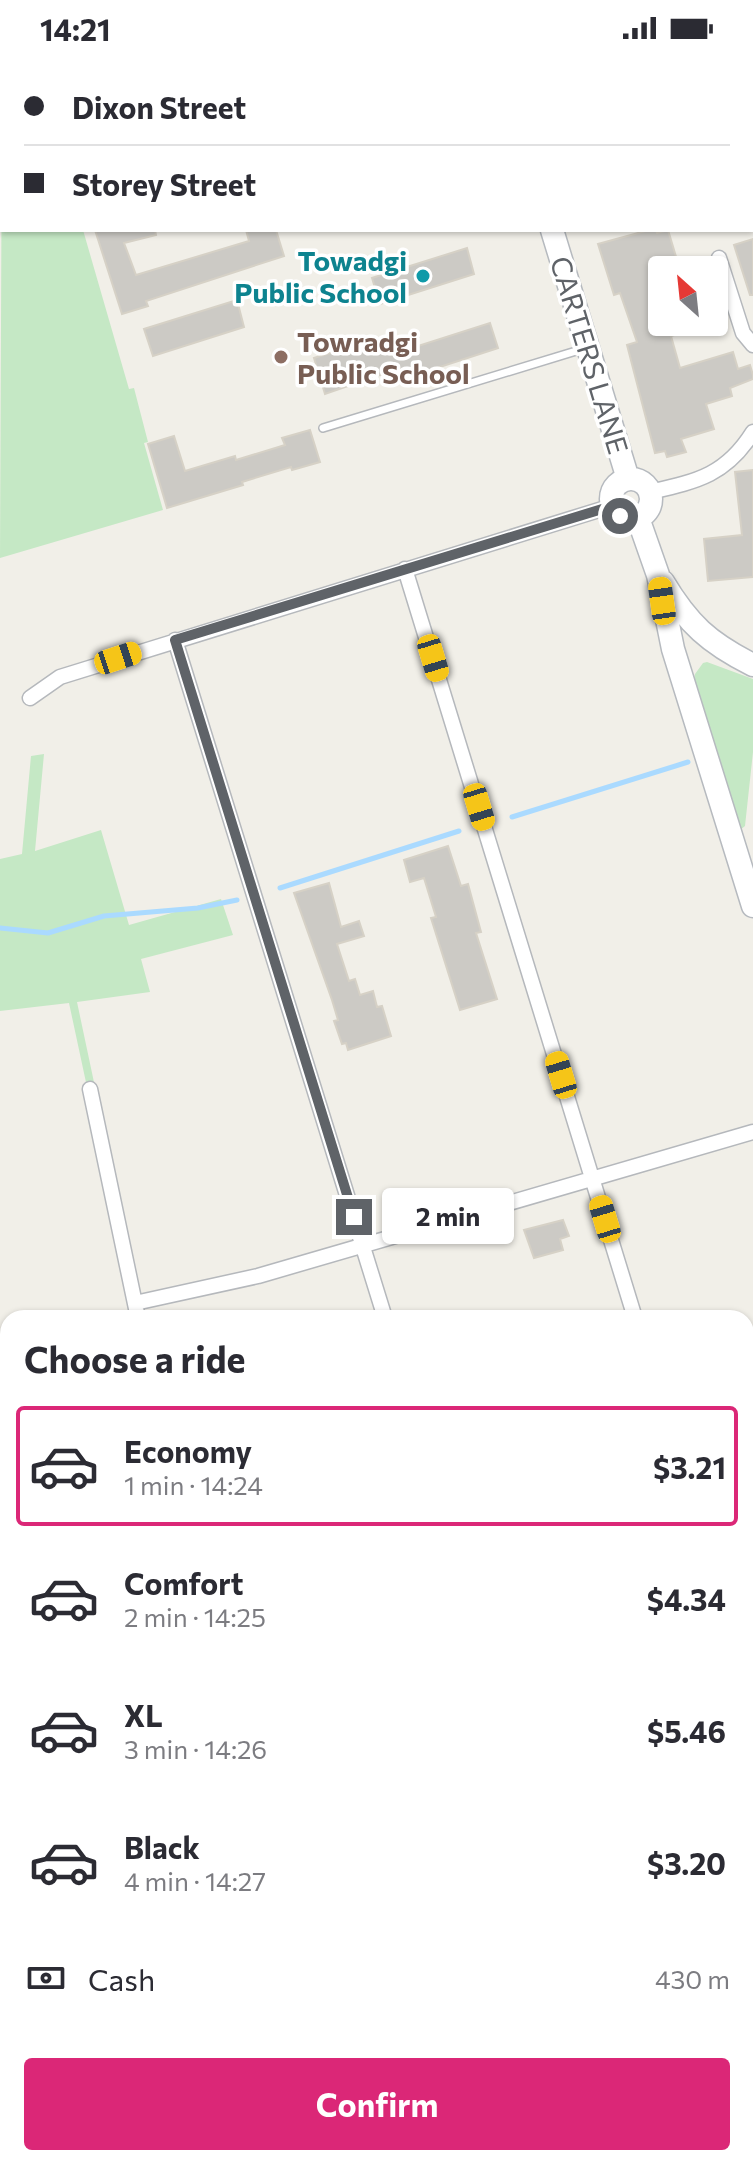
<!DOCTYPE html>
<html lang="en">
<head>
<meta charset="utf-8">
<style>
  :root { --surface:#fff; --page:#f2f2f3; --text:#2b2b33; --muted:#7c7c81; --line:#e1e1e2; --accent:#db2777 }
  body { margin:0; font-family:Commissioner,sans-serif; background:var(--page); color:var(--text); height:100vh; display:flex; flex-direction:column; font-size:30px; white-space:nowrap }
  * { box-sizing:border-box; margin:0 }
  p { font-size:26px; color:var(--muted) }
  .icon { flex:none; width:44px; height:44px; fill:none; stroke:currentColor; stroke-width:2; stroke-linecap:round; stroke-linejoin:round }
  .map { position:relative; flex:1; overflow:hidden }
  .panel { position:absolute; left:0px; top:1254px; width:754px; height:856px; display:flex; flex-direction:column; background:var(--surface); border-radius:24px 24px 0 0; box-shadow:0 2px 6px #0004 }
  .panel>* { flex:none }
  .hud { position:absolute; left:0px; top:0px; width:754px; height:176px; box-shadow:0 2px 6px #0004; display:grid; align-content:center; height:176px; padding:0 24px; background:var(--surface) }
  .needle { width:52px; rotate:333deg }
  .controls { position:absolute; left:648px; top:200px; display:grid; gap:16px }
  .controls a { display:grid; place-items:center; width:80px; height:80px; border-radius:8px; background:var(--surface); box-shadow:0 2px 6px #0004; font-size:40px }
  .end { position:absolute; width:36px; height:36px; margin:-18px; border:10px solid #5f6368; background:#fff; box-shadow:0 0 0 4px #fff }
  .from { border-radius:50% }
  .bubble { position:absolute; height:56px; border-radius:8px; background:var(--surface); box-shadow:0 2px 6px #0004; font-size:26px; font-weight:700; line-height:56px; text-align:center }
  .car { position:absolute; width:24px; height:48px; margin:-24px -12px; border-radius:10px; box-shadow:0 0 6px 2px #0007; background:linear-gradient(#f5c518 24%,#345 0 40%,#f5c518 0 76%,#345 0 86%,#f5c518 0) }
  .hud b { display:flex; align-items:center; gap:28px; height:76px; font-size:30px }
  .hud b+b { border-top:2px solid var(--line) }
  .hud i { width:20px; height:20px; background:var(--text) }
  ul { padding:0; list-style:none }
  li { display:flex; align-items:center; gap:24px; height:120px; margin:0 16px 12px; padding:0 8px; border:4px solid transparent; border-radius:8px }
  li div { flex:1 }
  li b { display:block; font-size:30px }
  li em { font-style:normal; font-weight:700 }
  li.selected { border-color:var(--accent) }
  li>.icon { width:72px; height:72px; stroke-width:1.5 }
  h2 { padding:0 24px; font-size:36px; line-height:96px }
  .pay { display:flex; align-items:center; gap:20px; height:88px; padding:0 24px; font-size:30px }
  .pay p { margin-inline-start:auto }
  .action { display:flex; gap:16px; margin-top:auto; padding:16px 24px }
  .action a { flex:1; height:92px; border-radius:8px; background:var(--accent); color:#fff; font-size:32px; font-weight:700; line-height:92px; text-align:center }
  .status { display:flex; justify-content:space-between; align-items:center; height:56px; padding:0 40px; background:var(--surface); direction:ltr }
  .status svg { height:22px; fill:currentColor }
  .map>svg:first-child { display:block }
</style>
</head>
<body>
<div class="status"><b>14:21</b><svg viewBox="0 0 49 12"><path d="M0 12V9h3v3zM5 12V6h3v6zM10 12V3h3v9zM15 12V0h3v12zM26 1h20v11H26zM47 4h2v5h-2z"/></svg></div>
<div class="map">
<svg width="753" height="2110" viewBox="0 0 753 2110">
  <rect width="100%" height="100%" fill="#f1efe8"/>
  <path fill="#c5e8c5" d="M 2,37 L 2,174 L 83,174 L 129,333 L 134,332 L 148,386 L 144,387 L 163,454 L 0,502 Z
    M 707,606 L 753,623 L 753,696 L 745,770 L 740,774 L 693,627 L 695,618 L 703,607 Z
    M 44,698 L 35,795 L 101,774 L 129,869 L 221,843 L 233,879 L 141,903 L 150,936 L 77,946 L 95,1031 L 87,1031 L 69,947 L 0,955 L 0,803 L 22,798 L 31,700 Z
    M 0,1784 L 8,1859 L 8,2102 L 30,2102 L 30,2110 L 0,2110 Z"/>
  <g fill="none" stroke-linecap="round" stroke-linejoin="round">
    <path stroke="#aadaff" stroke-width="5" d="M 512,761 L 688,706
      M 280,832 L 459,775
      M 0,872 L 48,877 L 104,860 L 198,852 L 237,844"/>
  </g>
  <path fill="#cccac5" stroke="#d6d1c6" stroke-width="2" d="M 95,174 L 155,174 L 156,179 L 124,187 L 136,219 L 249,185 L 246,174 L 276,174 L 284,200 L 146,245 L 148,250 L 122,258 Z
    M 649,174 L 656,174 L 657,177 L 668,174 L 680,214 L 662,214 L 662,266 L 707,266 L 708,269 L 671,280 L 680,312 L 733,296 L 738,313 L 750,309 L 753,319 L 753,323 L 730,332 L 732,340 L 706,348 L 714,373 L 681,383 L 686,396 L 667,401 L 665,395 L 655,397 L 627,289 L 637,286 L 620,237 L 614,239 L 598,188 Z
    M 753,183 L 753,239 L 750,239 L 734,189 Z
    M 467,192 L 474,218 L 380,248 L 372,222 Z
    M 237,244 L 244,271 L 153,300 L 144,273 Z
    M 490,267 L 498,292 L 403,323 L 400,312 L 325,338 L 314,302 L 346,292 L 348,298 L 386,286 L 390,299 Z
    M 310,374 L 320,406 L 292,414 L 291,411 L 242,426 L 243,429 L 167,452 L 148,388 L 174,380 L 185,415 L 235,400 L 236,404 L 285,389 L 282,382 Z
    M 753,414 L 753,521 L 708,525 L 704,483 L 742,479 L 735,416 Z
    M 448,790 L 461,830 L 468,828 L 481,876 L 476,877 L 497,943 L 460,954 L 431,862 L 436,861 L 424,822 L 410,826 L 404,804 Z
    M 329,827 L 341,871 L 359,865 L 364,880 L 337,888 L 349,925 L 355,923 L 360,939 L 373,935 L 377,951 L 382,950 L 391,980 L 348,994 L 346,987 L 342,988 L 334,965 L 338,964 L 332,944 L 294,837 Z
    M 563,1164 L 569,1180 L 560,1183 L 563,1194 L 534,1202 L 524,1174 Z"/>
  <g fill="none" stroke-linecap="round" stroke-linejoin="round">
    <g stroke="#b5b8bc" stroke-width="10">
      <path id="lane" d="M 752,84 L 753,83
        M 323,372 L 586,292
        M 0,1718 L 8,1783
        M 40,2102 L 40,2110
        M 271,2110 L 294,2102"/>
    </g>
    <g stroke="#b5b8bc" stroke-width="17">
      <path id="street" d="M 719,202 L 743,277 L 753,289
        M 650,436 C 698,425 726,419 753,376
        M 405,513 L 635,1262
        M 175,584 L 385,1262
        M 30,642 L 60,621 L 612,450
        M 90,1033 L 138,1262
        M 135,1247 L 258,1220 L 753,1076
        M 746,1613 L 753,1623
        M 513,2102 L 516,2110"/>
    </g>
    <g stroke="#b6babf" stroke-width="25">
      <path id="secondary" d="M 497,0 L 497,2
        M 552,174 L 628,423
        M611 443a20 20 0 1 1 40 0a20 20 0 1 1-40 0Z
        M 638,462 L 658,519 L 673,593 L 753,850
        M 663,526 C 688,568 709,587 753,609
        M 746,2044 L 753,2043
        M 365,2110 L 396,2102"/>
    </g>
    <use href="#lane" stroke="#fff" stroke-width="7"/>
    <use href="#street" stroke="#fff" stroke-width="14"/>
    <use href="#secondary" stroke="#fff" stroke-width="22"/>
    <g stroke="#b6b7b8" stroke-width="8">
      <path id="rail" d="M 0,1325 L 8,1397
        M 0,1409 L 8,1481
        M 77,2102 L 78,2110"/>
    </g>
    <use href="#rail" stroke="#fff" stroke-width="5" stroke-dasharray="15" stroke-linecap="butt"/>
  </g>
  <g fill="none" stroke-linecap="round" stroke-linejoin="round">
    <path stroke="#5f6368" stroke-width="10" d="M 354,1161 L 175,584 L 612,450 L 620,460"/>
  </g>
  <circle fill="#0f9aa8" stroke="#fff" stroke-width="3" cx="423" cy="220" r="8"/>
  <circle fill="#8d6e63" stroke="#fff" stroke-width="3" cx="281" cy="301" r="8"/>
  <g text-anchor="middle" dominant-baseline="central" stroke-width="7" stroke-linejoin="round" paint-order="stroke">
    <g font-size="28" font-weight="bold" fill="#0d838f" stroke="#fff" text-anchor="end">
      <text x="407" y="204">Towadgi<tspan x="407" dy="32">Public School</tspan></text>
    </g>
    <g font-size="28" font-weight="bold" fill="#785e54" stroke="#fff" text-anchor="start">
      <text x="297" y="285">Towradgi<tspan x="297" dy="32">Public School</tspan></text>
    </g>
    <g font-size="28" fill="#5f6368" stroke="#fff">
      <text transform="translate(590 299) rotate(73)">CARTERS LANE</text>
    </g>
  </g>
</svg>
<div class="controls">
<a><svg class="needle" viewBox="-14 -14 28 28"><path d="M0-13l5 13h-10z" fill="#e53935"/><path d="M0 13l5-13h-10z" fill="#7c7c81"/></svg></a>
</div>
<i class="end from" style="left:620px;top:460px"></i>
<i class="end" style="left:354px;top:1161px"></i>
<div class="bubble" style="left:382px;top:1132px;width:132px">2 min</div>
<i class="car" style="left:662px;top:545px;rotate:352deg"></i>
<i class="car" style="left:118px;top:602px;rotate:72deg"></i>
<i class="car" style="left:433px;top:602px;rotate:163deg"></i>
<i class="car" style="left:479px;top:751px;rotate:163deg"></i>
<i class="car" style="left:561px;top:1019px;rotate:343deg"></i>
<i class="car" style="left:605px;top:1163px;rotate:343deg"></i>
<div class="hud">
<b><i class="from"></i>Dixon Street</b>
<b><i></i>Storey Street</b>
</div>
<section class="panel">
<h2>Choose a ride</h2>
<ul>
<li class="selected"><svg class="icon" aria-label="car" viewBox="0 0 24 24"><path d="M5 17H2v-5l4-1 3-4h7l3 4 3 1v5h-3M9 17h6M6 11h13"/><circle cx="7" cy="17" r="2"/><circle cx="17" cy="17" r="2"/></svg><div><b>Economy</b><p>1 min · 14:24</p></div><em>$3.21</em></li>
<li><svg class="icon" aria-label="car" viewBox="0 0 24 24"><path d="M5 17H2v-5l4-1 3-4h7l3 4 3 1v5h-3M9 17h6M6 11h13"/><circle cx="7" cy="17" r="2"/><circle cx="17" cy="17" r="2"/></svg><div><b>Comfort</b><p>2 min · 14:25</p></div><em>$4.34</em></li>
<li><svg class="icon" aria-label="car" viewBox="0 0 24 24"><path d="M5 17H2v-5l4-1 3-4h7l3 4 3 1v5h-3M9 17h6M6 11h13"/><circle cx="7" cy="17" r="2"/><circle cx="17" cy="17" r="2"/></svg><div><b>XL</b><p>3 min · 14:26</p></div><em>$5.46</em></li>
<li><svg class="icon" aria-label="car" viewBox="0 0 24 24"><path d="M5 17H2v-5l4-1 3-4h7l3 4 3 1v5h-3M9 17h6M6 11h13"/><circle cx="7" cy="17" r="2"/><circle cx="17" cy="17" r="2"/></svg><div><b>Black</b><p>4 min · 14:27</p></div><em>$3.20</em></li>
</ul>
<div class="pay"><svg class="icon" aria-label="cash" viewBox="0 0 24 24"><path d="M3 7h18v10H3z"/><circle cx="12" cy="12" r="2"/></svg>Cash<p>430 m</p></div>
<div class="action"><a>Confirm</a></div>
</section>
</div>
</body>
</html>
